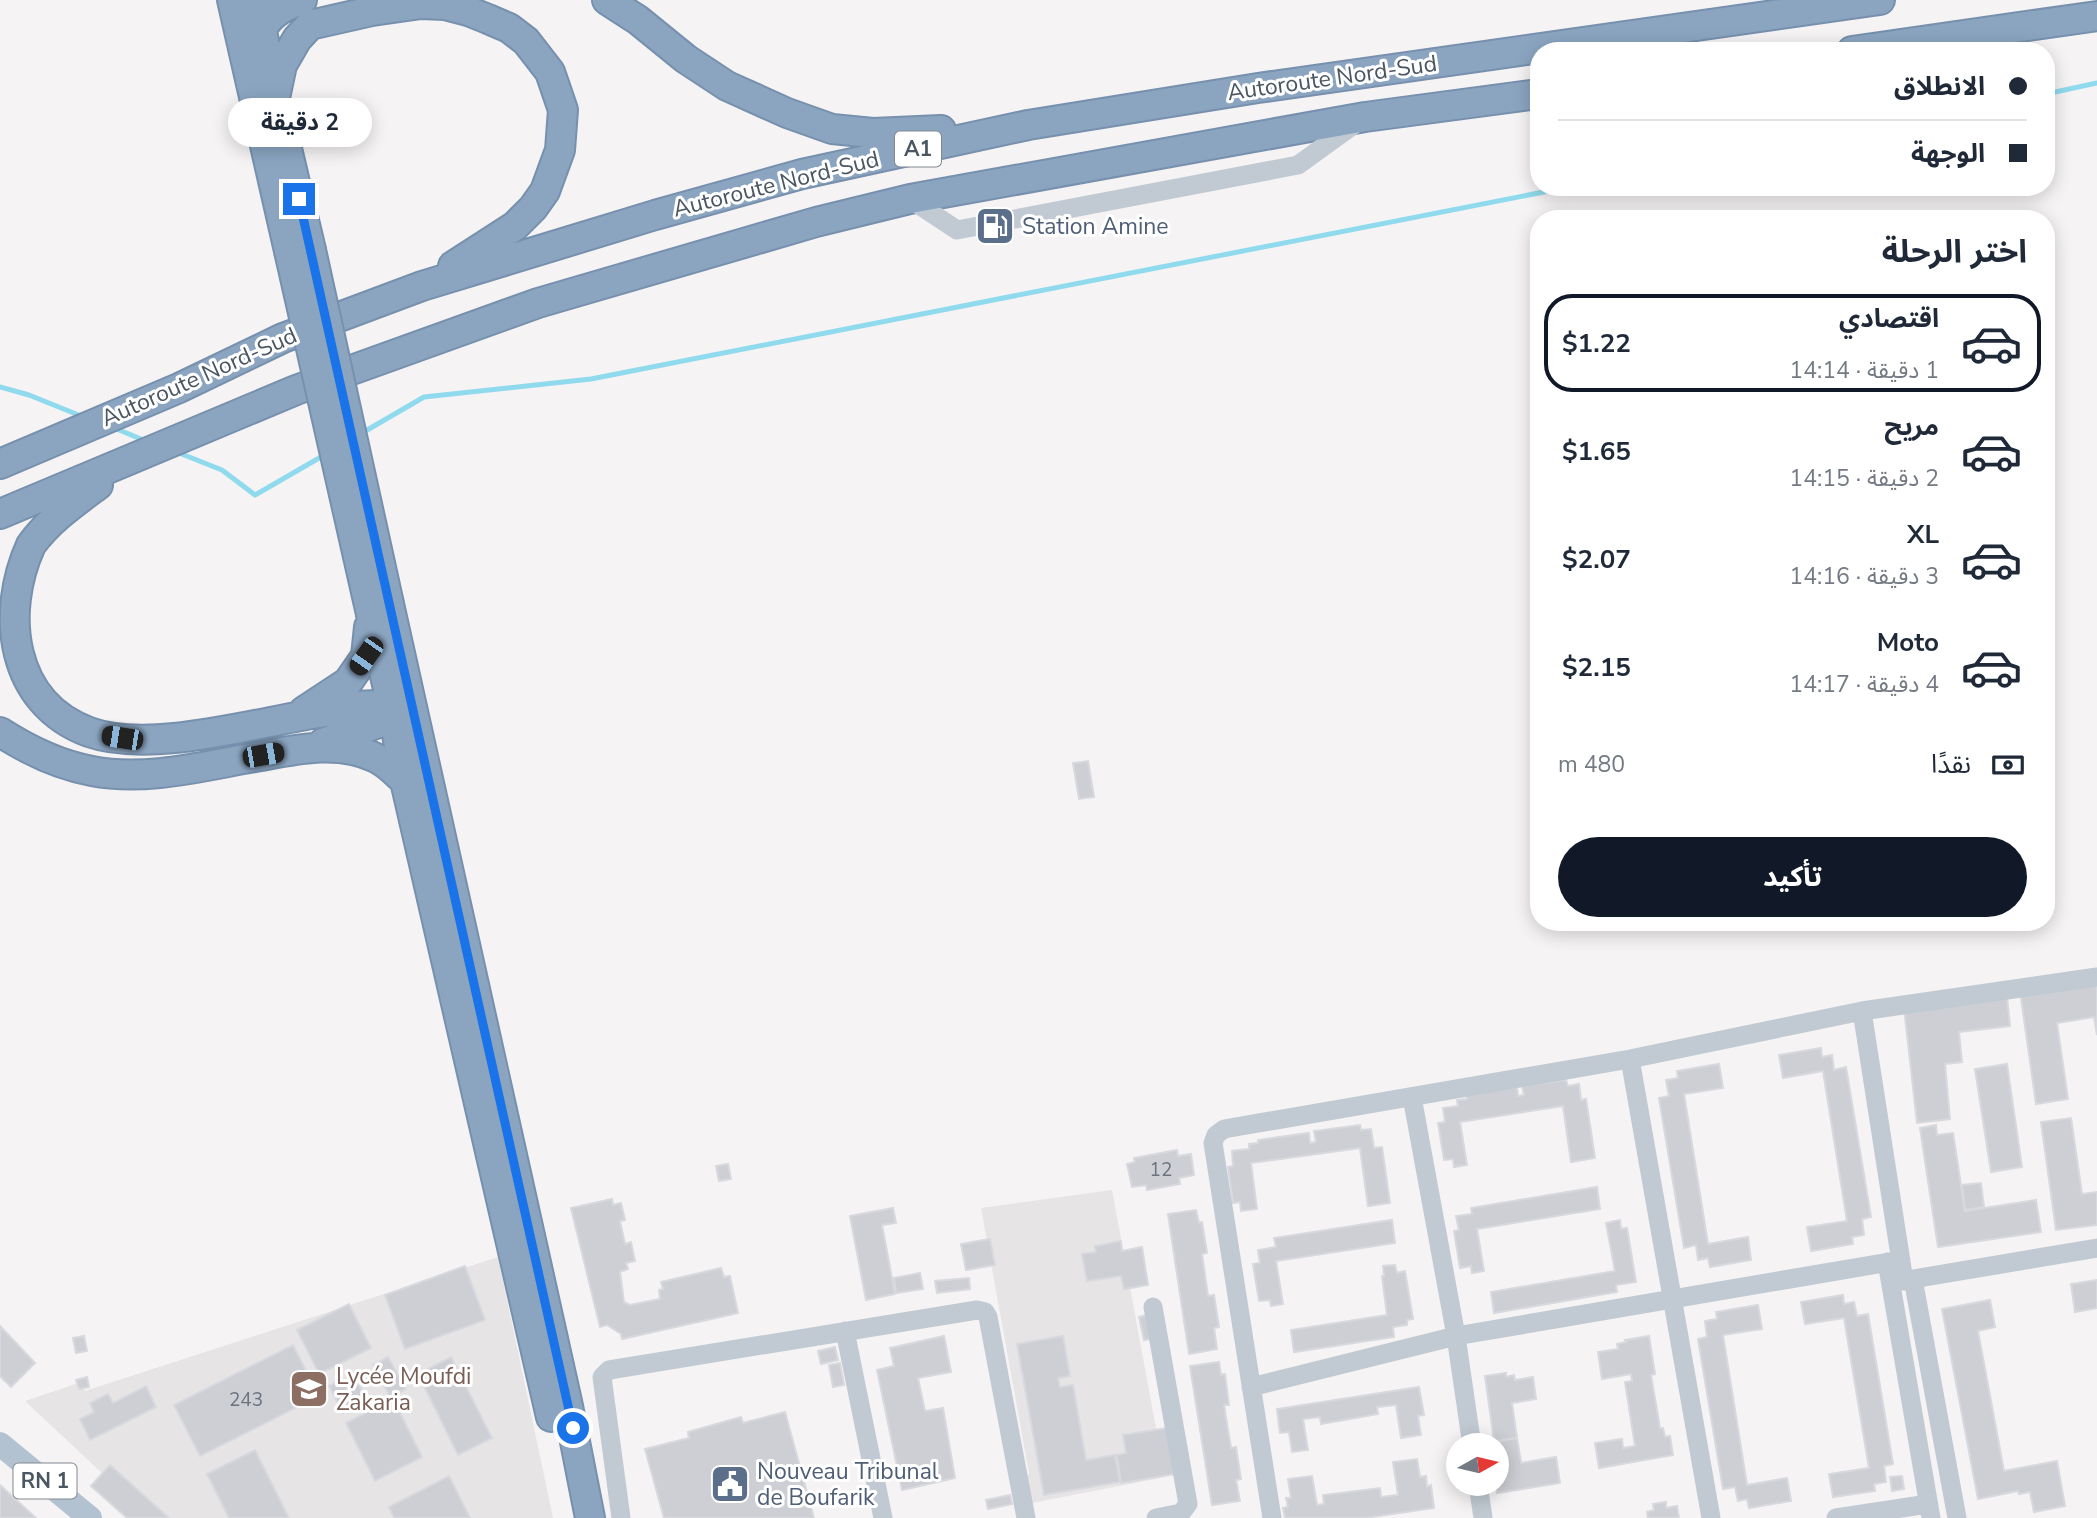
<!DOCTYPE html>
<html lang="ar">
<head>
<meta charset="utf-8">
<style>
  :root { --surface:#fff; --page:#f2f2f3; --text:#1f2937; --muted:#747a83; --line:#e0e1e3; --accent:#111827 }
  body { margin:0; font-family:"Nunito Sans","Noto Sans Arabic",sans-serif; background:var(--page); color:var(--text); direction:rtl; height:100vh; display:flex; flex-direction:column; font-size:26px; white-space:nowrap }
  * { box-sizing:border-box; margin:0 }
  p { font-size:23px; color:var(--muted) }
  .icon { flex:none; width:38px; height:38px; fill:none; stroke:currentColor; stroke-width:2; stroke-linecap:round; stroke-linejoin:round }
  .map { position:relative; flex:1; overflow:hidden; direction:ltr }
  .drawer { position:absolute; left:1530px; top:210px; width:525px; height:721px; display:flex; flex-direction:column; background:var(--surface); border-radius:28px; box-shadow:0 4px 18px #0003; direction:rtl }
  .drawer>* { flex:none }
  .guide { position:absolute; left:1530px; top:42px; width:525px; height:154px; border-radius:28px; box-shadow:0 4px 18px #0003; direction:rtl; display:grid; align-content:center; height:154px; padding:0 28px; background:var(--surface) }
  .needle { width:46px; rotate:82deg }
  .buttons { position:absolute; left:1446px; top:1433px; display:grid; gap:14px }
  .buttons a { display:grid; place-items:center; width:63px; height:63px; border-radius:50%; background:var(--surface); box-shadow:0 4px 18px #0003; font-size:35px }
  .end { position:absolute; width:32px; height:32px; margin:-16px; border:9px solid #1a73e8; background:#fff; box-shadow:0 0 0 4px #fff }
  .from { border-radius:50% }
  .bubble { position:absolute; height:49px; border-radius:24px; background:var(--surface); box-shadow:0 4px 18px #0003; font-size:23px; font-weight:700; line-height:49px; text-align:center; direction:rtl }
  .car { position:absolute; width:21px; height:42px; margin:-21px -10px; border-radius:9px; box-shadow:0 0 5px 2px #0007; background:linear-gradient(#222 24%,#8ab4d8 0 40%,#222 0 76%,#8ab4d8 0 86%,#222 0) }
  .guide b { display:flex; align-items:center; gap:24px; height:66px; font-size:26px }
  .guide b+b { border-top:2px solid var(--line) }
  .guide i { width:18px; height:18px; background:var(--text) }
  ul { padding:0; list-style:none }
  li { display:flex; align-items:center; gap:21px; height:98px; margin:0 14px 10px; padding:0 14px; border:4px solid transparent; border-radius:28px }
  li div { flex:1 }
  li b { display:block; font-size:26px }
  li em { font-style:normal; font-weight:700 }
  li.active { border-color:var(--accent) }
  li>.icon { width:63px; height:63px; stroke-width:1.5 }
  h2 { padding:0 28px; font-size:32px; line-height:84px }
  .pay { display:flex; align-items:center; gap:18px; height:77px; padding:0 28px; font-size:26px }
  .pay p { margin-inline-start:auto }
  .primary-button { display:flex; gap:14px; margin-top:auto; padding:14px 28px }
  .primary-button a { flex:1; height:80px; border-radius:42px; background:var(--accent); color:#fff; font-size:28px; font-weight:700; line-height:80px; text-align:center }
  .map>svg:first-child { display:block }
</style>
</head>
<body>
<div class="map">
<svg width="2097" height="1518" viewBox="0 0 2097 1518">
  <rect width="100%" height="100%" fill="#f5f3f3"/>
  <path fill="#e6e4e5" d="M 1112,1190 L 1165,1477 L 1027,1504 L 1024,1485 L 1029,1473 L 981,1208 Z
    M 498,1257 L 553,1518 L 150,1518 L 25,1401 L 82,1382 L 85,1391 Z"/>
  <g fill="none" stroke-linecap="round" stroke-linejoin="round">
    <path stroke="#90daee" stroke-width="5" d="M 2046,94 L 2097,83
      M 0,387 L 29,395 L 86,418
      M 112,427 L 148,442
      M 362,433 L 424,397 L 591,379 L 1569,187
      M 174,451 L 222,470 L 255,495 L 326,454"/>
  </g>
  <path fill="#cdcfd5" stroke="#d7d9de" stroke-width="2" d="M 1088,761 L 1094,797 L 1079,799 L 1073,763 Z
    M 2097,980 L 2097,1035 L 2094,1017 L 2057,1023 L 2068,1099 L 2036,1104 L 2020,991 Z
    M 2007,997 L 2010,1026 L 1959,1032 L 1962,1062 L 1945,1064 L 1950,1119 L 1917,1123 L 1904,1008 Z
    M 1821,1048 L 1822,1057 L 1832,1055 L 1834,1070 L 1846,1067 L 1871,1217 L 1862,1219 L 1864,1235 L 1852,1237 L 1853,1244 L 1811,1251 L 1807,1227 L 1847,1221 L 1823,1071 L 1783,1078 L 1779,1055 Z
    M 1719,1064 L 1723,1088 L 1684,1094 L 1708,1244 L 1748,1237 L 1751,1260 L 1710,1267 L 1708,1258 L 1698,1260 L 1696,1245 L 1684,1248 L 1659,1098 L 1669,1096 L 1666,1080 L 1678,1078 L 1677,1071 Z
    M 2007,1064 L 2022,1167 L 1991,1172 L 1975,1069 Z
    M 1566,1080 L 1568,1086 L 1579,1084 L 1581,1100 L 1586,1099 L 1595,1158 L 1571,1162 L 1563,1106 L 1460,1122 L 1467,1165 L 1454,1167 L 1453,1159 L 1444,1160 L 1438,1123 L 1445,1122 L 1443,1108 L 1458,1106 L 1457,1100 L 1467,1099 L 1466,1095 L 1517,1087 L 1518,1096 L 1524,1095 L 1522,1086 Z
    M 2071,1118 L 2082,1194 L 2097,1192 L 2097,1225 L 2056,1230 L 2041,1122 Z
    M 1360,1125 L 1361,1130 L 1371,1129 L 1374,1148 L 1382,1147 L 1390,1203 L 1368,1206 L 1360,1148 L 1251,1163 L 1257,1209 L 1241,1211 L 1240,1202 L 1233,1203 L 1228,1167 L 1233,1166 L 1232,1151 L 1249,1149 L 1249,1144 L 1258,1143 L 1258,1140 L 1309,1133 L 1310,1143 L 1316,1142 L 1314,1131 Z
    M 1936,1125 L 1937,1135 L 1953,1133 L 1965,1211 L 2036,1200 L 2041,1232 L 1938,1247 L 1920,1128 Z
    M 1177,1150 L 1178,1156 L 1191,1154 L 1194,1175 L 1179,1178 L 1180,1184 L 1147,1190 L 1146,1185 L 1132,1187 L 1127,1164 L 1135,1162 L 1134,1158 Z
    M 728,1164 L 731,1179 L 719,1181 L 716,1166 Z
    M 1981,1183 L 1984,1207 L 1965,1210 L 1962,1185 Z
    M 1597,1187 L 1600,1209 L 1477,1229 L 1484,1271 L 1472,1273 L 1471,1266 L 1460,1268 L 1454,1231 L 1459,1230 L 1456,1216 L 1472,1214 L 1471,1208 Z
    M 612,1199 L 613,1205 L 621,1203 L 625,1220 L 620,1221 L 625,1244 L 631,1242 L 635,1261 L 626,1263 L 628,1269 L 620,1272 L 624,1302 L 630,1305 L 660,1299 L 659,1290 L 663,1289 L 661,1282 L 721,1268 L 724,1277 L 730,1276 L 738,1313 L 622,1339 L 621,1334 L 607,1325 L 600,1327 L 571,1208 Z
    M 893,1208 L 896,1223 L 882,1225 L 895,1294 L 866,1300 L 850,1216 Z
    M 1196,1210 L 1199,1223 L 1202,1222 L 1207,1253 L 1202,1254 L 1208,1296 L 1214,1295 L 1219,1327 L 1214,1328 L 1217,1349 L 1189,1354 L 1168,1214 Z
    M 1392,1220 L 1395,1243 L 1276,1261 L 1283,1304 L 1271,1306 L 1270,1300 L 1259,1301 L 1253,1264 L 1260,1263 L 1258,1250 L 1276,1247 L 1274,1238 Z
    M 1620,1220 L 1621,1229 L 1627,1228 L 1636,1282 L 1616,1285 L 1617,1292 L 1494,1313 L 1491,1292 L 1615,1271 L 1606,1223 Z
    M 990,1239 L 995,1265 L 966,1270 L 961,1244 Z
    M 1121,1241 L 1122,1251 L 1142,1247 L 1148,1285 L 1124,1289 L 1121,1276 L 1087,1281 L 1082,1254 L 1096,1252 L 1095,1246 Z
    M 1395,1265 L 1397,1273 L 1405,1271 L 1413,1319 L 1407,1320 L 1407,1325 L 1393,1327 L 1394,1337 L 1294,1352 L 1291,1330 L 1387,1315 L 1382,1276 L 1384,1276 L 1383,1266 Z
    M 465,1266 L 485,1320 L 405,1349 L 385,1295 Z
    M 920,1273 L 923,1289 L 896,1293 L 894,1278 Z
    M 969,1278 L 970,1289 L 937,1293 L 935,1281 Z
    M 2097,1280 L 2097,1308 L 2075,1312 L 2071,1284 Z
    M 1843,1295 L 1844,1304 L 1854,1302 L 1857,1316 L 1868,1314 L 1893,1464 L 1884,1466 L 1886,1482 L 1874,1484 L 1875,1491 L 1833,1497 L 1829,1474 L 1869,1468 L 1844,1318 L 1805,1324 L 1801,1302 Z
    M 1990,1300 L 1995,1327 L 1978,1331 L 2004,1471 L 2057,1461 L 2065,1506 L 2034,1512 L 2030,1492 L 2019,1494 L 2018,1491 L 1978,1499 L 1942,1309 Z
    M 349,1304 L 371,1348 L 319,1374 L 297,1330 Z
    M 1758,1305 L 1762,1329 L 1723,1335 L 1747,1485 L 1787,1478 L 1791,1501 L 1749,1508 L 1747,1499 L 1738,1501 L 1735,1487 L 1723,1489 L 1698,1339 L 1707,1337 L 1705,1321 L 1717,1319 L 1716,1312 Z
    M 1152,1314 L 1156,1338 L 1144,1340 L 1139,1317 Z
    M 0,1326 L 35,1363 L 11,1387 L 0,1376 Z
    M 84,1336 L 87,1351 L 76,1353 L 73,1338 Z
    M 944,1336 L 951,1372 L 918,1378 L 925,1411 L 943,1408 L 955,1478 L 902,1490 L 877,1370 L 894,1366 L 890,1348 Z
    M 1063,1336 L 1070,1376 L 1058,1378 L 1060,1387 L 1073,1385 L 1086,1460 L 1115,1455 L 1120,1482 L 1044,1495 L 1017,1344 Z
    M 1649,1336 L 1655,1374 L 1651,1375 L 1660,1428 L 1663,1428 L 1665,1437 L 1670,1436 L 1673,1455 L 1599,1468 L 1595,1443 L 1622,1439 L 1623,1448 L 1635,1446 L 1625,1382 L 1632,1381 L 1631,1374 L 1602,1379 L 1598,1352 L 1618,1349 L 1617,1344 L 1626,1342 L 1625,1340 Z
    M 293,1345 L 319,1396 L 200,1456 L 174,1405 Z
    M 835,1347 L 838,1360 L 821,1364 L 818,1351 Z
    M 388,1357 L 406,1389 L 390,1397 L 373,1365 Z
    M 451,1357 L 492,1438 L 458,1455 L 418,1374 Z
    M 1219,1362 L 1221,1375 L 1225,1374 L 1229,1405 L 1224,1405 L 1231,1448 L 1236,1447 L 1241,1479 L 1236,1480 L 1240,1501 L 1212,1505 L 1190,1366 Z
    M 840,1363 L 844,1385 L 833,1387 L 829,1365 Z
    M 1506,1373 L 1506,1377 L 1514,1375 L 1515,1380 L 1533,1377 L 1536,1399 L 1512,1403 L 1517,1438 L 1494,1441 L 1485,1376 Z
    M 87,1377 L 89,1387 L 79,1389 L 76,1380 Z
    M 342,1379 L 356,1406 L 343,1413 L 329,1386 Z
    M 359,1384 L 370,1406 L 358,1412 L 347,1390 Z
    M 146,1386 L 156,1407 L 90,1440 L 80,1419 L 94,1412 L 90,1403 L 108,1394 L 113,1403 Z
    M 1419,1387 L 1424,1415 L 1418,1416 L 1421,1435 L 1401,1438 L 1396,1405 L 1377,1407 L 1378,1414 L 1321,1424 L 1320,1417 L 1303,1419 L 1308,1450 L 1292,1452 L 1289,1432 L 1280,1433 L 1277,1409 Z
    M 393,1399 L 422,1457 L 375,1481 L 346,1423 Z
    M 785,1412 L 814,1518 L 664,1518 L 645,1449 L 689,1438 L 688,1432 L 741,1417 L 743,1423 Z
    M 1174,1427 L 1181,1473 L 1121,1483 L 1117,1455 L 1126,1453 L 1123,1435 Z
    M 1517,1438 L 1521,1463 L 1556,1457 L 1560,1483 L 1497,1493 L 1496,1462 L 1499,1462 L 1495,1442 Z
    M 255,1450 L 289,1518 L 229,1518 L 207,1474 Z
    M 1417,1459 L 1420,1477 L 1426,1476 L 1427,1487 L 1431,1485 L 1434,1508 L 1365,1518 L 1285,1518 L 1283,1508 L 1288,1507 L 1286,1498 L 1291,1498 L 1288,1479 L 1312,1476 L 1317,1505 L 1324,1504 L 1323,1495 L 1380,1488 L 1381,1497 L 1398,1495 L 1393,1462 Z
    M 110,1465 L 169,1518 L 127,1518 L 91,1486 Z
    M 449,1476 L 470,1518 L 394,1518 L 389,1507 Z
    M 1902,1476 L 1904,1489 L 1892,1491 L 1890,1477 Z
    M 0,1485 L 36,1518 L 0,1518 Z
    M 1010,1495 L 1012,1504 L 988,1509 L 986,1500 Z
    M 1666,1502 L 1666,1508 L 1677,1506 L 1679,1518 L 1648,1518 L 1647,1512 L 1654,1510 L 1653,1504 Z"/>
  <g fill="none" stroke-linecap="round" stroke-linejoin="round">
    <g stroke="#7690ad" stroke-width="32">
      <path id="highway" d="M 232,0 L 289,251
        M 256,0 L 275,98 L 311,250
        M 607,0 L 638,20 L 686,59 L 727,86 L 787,113 L 832,129 L 873,133 L 941,130
        M 257,40 C 264,18 280,7 302,0
        M 1852,51 L 2097,16
        M 275,98 L 282,65 L 297,39 L 310,25 L 372,11 L 421,4 L 445,5 L 468,11 L 488,19 L 509,28 L 526,41 L 550,72 L 563,110 L 560,150 L 545,191 L 533,208 L 515,226 L 453,266
        M 0,464 L 179,388 L 283,338 L 422,286 L 655,215 L 802,174 L 1028,125 L 1258,88 L 1880,0
        M 98,485 C 74,503 49,520 31,545 C 0,613 10,703 89,732 C 153,755 264,720 331,711 C 345,709 365,703 379,706 C 391,709 396,714 403,724
        M 0,514 L 296,390 L 538,303 L 816,222 L 910,199 L 1365,117 L 1538,94
        M 389,604 L 568,1406 L 590,1518
        M 371,614 L 393,711 L 405,781 L 551,1417
        M 304,711 L 348,682 L 366,656 L 369,627
        M 0,732 C 28,750 59,765 92,771 C 147,782 207,765 261,756 C 298,749 340,740 376,758 C 387,763 396,773 405,781
        M 323,743 L 384,721 L 398,701"/>
    </g>
    <path stroke="#c1cad2" stroke-width="19" d="M 910,199 L 957,230 L 1298,165 L 1359,121
      M 1862,1011 L 1904,1281
      M 1630,1059 L 1711,1518
      M 1412,1097 L 1456,1336 L 1472,1446
      M 1887,1262 L 1931,1518
      M 1913,1279 L 1957,1518
      M 1901,1281 L 2097,1248
      M 1153,1307 L 1188,1504 L 1181,1513 L 1156,1518
      M 845,1331 L 883,1518
      M 1251,1387 L 1456,1336 L 1901,1260
      M 1478,1484 L 1483,1518
      M 621,1518 L 602,1377 L 609,1370 L 977,1310 L 985,1312 L 988,1317 L 1026,1518
      M 1272,1518 L 1213,1143 L 1216,1135 L 1224,1129 L 1630,1059 L 1862,1011 L 2097,977
      M 1836,1518 L 1928,1504"/>
    <path stroke="#b3c2d1" stroke-width="24" d="M 0,1444 L 90,1518"/>
    <use href="#highway" stroke="#8ba5c1" stroke-width="28"/>
    <g stroke="#7690ad" stroke-width="32" stroke-linecap="butt">
      <path id="highway-bridge" d="M 311,250 L 389,604
        M 289,251 L 371,614"/>
    </g>
    <use href="#highway-bridge" stroke="#8ba5c1" stroke-width="28"/>
  </g>
  <g fill="none" stroke-linecap="round" stroke-linejoin="round">
    <path stroke="#1a73e8" stroke-width="9" d="M 299,199 L 573,1428"/>
  </g>
  <defs>
    <g id="fuel-square" transform="scale(2.0125)"><rect x="-9" y="-9" width="18" height="18" rx="4" fill="#5c6f8a" stroke="#fff"/><path d="M-5.5-6h7V0h2V4h1.3V-2.5L3-4.5l.8-.8L6-3V5H2.5V1h-1V6h-7ZM-4.2-4.7v3.2H.2V-4.7Z" fill="#fff"/></g>
    <g id="school-square" transform="scale(2.0125)"><rect x="-9" y="-9" width="18" height="18" rx="4" fill="#8d6e63" stroke="#fff"/><path d="M0-5L7-2L0 1L-7-2ZM-4 1L0 2.5L4 1V4Q0 6-4 4Z" fill="#fff"/></g>
    <g id="civic-square" transform="scale(2.0125)"><rect x="-9" y="-9" width="18" height="18" rx="4" fill="#5c6f8a" stroke="#fff"/><path d="M-.6-6.5H3V-4.5H.6V-3L4-1V1h2V6H-6V1h2V-1L-.6-3ZM-1.2 2.5V6h2.4V2.5Z" fill="#fff"/></g>
  </defs>
  <g fill-rule="evenodd">
    <use href="#fuel-square" x="995" y="226"/>
    <use href="#school-square" x="309" y="1389"/>
    <use href="#civic-square" x="730" y="1484"/>
  </g>
  <g text-anchor="middle" dominant-baseline="central" stroke-width="6" stroke-linejoin="round" paint-order="stroke">
    <g font-size="19" fill="#6b747e">
      <text x="1161" y="1170">12</text>
      <text x="246" y="1400">243</text>
    </g>
    <g fill="#fff" stroke="#808990" stroke-width="2">
      <rect x="895" y="131.5" width="46" height="35" rx="5"/>
      <rect x="13.5" y="1463.5" width="63" height="35" rx="5"/>
    </g>
    <g font-size="21" font-weight="bold" fill="#4a5661">
      <text x="918" y="149">A1</text>
      <text x="45" y="1481">RN 1</text>
    </g>
    <g font-size="23" fill="#4a5661" stroke="#fff">
      <text transform="translate(1332 78) rotate(-8)">Autoroute Nord-Sud</text>
      <text transform="translate(776 184) rotate(-14)">Autoroute Nord-Sud</text>
      <text transform="translate(199 377) rotate(-24)">Autoroute Nord-Sud</text>
    </g>
    <g font-size="23" fill="#4e5e75" stroke="#fff" text-anchor="start">
      <text x="1022" y="226">Station Amine</text>
      <text x="757" y="1471">Nouveau Tribunal<tspan x="757" dy="26">de Boufarik</tspan></text>
    </g>
    <g font-size="23" fill="#785e54" stroke="#fff" text-anchor="start">
      <text x="336" y="1376">Lycée Moufdi<tspan x="336" dy="26">Zakaria</tspan></text>
    </g>
  </g>
</svg>
<div class="buttons">
<a><svg class="needle" viewBox="-14 -14 28 28"><path d="M0-13l5 13h-10z" fill="#e53935"/><path d="M0 13l5-13h-10z" fill="#747a83"/></svg></a>
</div>
<i class="end from" style="left:573px;top:1428px"></i>
<i class="end" style="left:299px;top:199px"></i>
<div class="bubble" style="left:228px;top:98px;width:144px">2 دقيقة</div>
<i class="car" style="left:366px;top:656px;rotate:215deg"></i>
<i class="car" style="left:122px;top:738px;rotate:279deg"></i>
<i class="car" style="left:263px;top:755px;rotate:80deg"></i>
<div class="guide">
<b><i class="from"></i>الانطلاق</b>
<b><i></i>الوجهة</b>
</div>
<section class="drawer">
<h2>اختر الرحلة</h2>
<ul>
<li class="active"><svg class="icon" aria-label="car" viewBox="0 0 24 24"><path d="M5 17H2v-5l4-1 3-4h7l3 4 3 1v5h-3M9 17h6M6 11h13"/><circle cx="7" cy="17" r="2"/><circle cx="17" cy="17" r="2"/></svg><div><b>اقتصادي</b><p>1 دقيقة · 14:14</p></div><em>$1.22</em></li>
<li><svg class="icon" aria-label="car" viewBox="0 0 24 24"><path d="M5 17H2v-5l4-1 3-4h7l3 4 3 1v5h-3M9 17h6M6 11h13"/><circle cx="7" cy="17" r="2"/><circle cx="17" cy="17" r="2"/></svg><div><b>مريح</b><p>2 دقيقة · 14:15</p></div><em>$1.65</em></li>
<li><svg class="icon" aria-label="car" viewBox="0 0 24 24"><path d="M5 17H2v-5l4-1 3-4h7l3 4 3 1v5h-3M9 17h6M6 11h13"/><circle cx="7" cy="17" r="2"/><circle cx="17" cy="17" r="2"/></svg><div><b>XL</b><p>3 دقيقة · 14:16</p></div><em>$2.07</em></li>
<li><svg class="icon" aria-label="car" viewBox="0 0 24 24"><path d="M5 17H2v-5l4-1 3-4h7l3 4 3 1v5h-3M9 17h6M6 11h13"/><circle cx="7" cy="17" r="2"/><circle cx="17" cy="17" r="2"/></svg><div><b>Moto</b><p>4 دقيقة · 14:17</p></div><em>$2.15</em></li>
</ul>
<div class="pay"><svg class="icon" aria-label="cash" viewBox="0 0 24 24"><path d="M3 7h18v10H3z"/><circle cx="12" cy="12" r="2"/></svg>نقدًا<p>480 m</p></div>
<div class="primary-button"><a>تأكيد</a></div>
</section>
</div>
</body>
</html>
